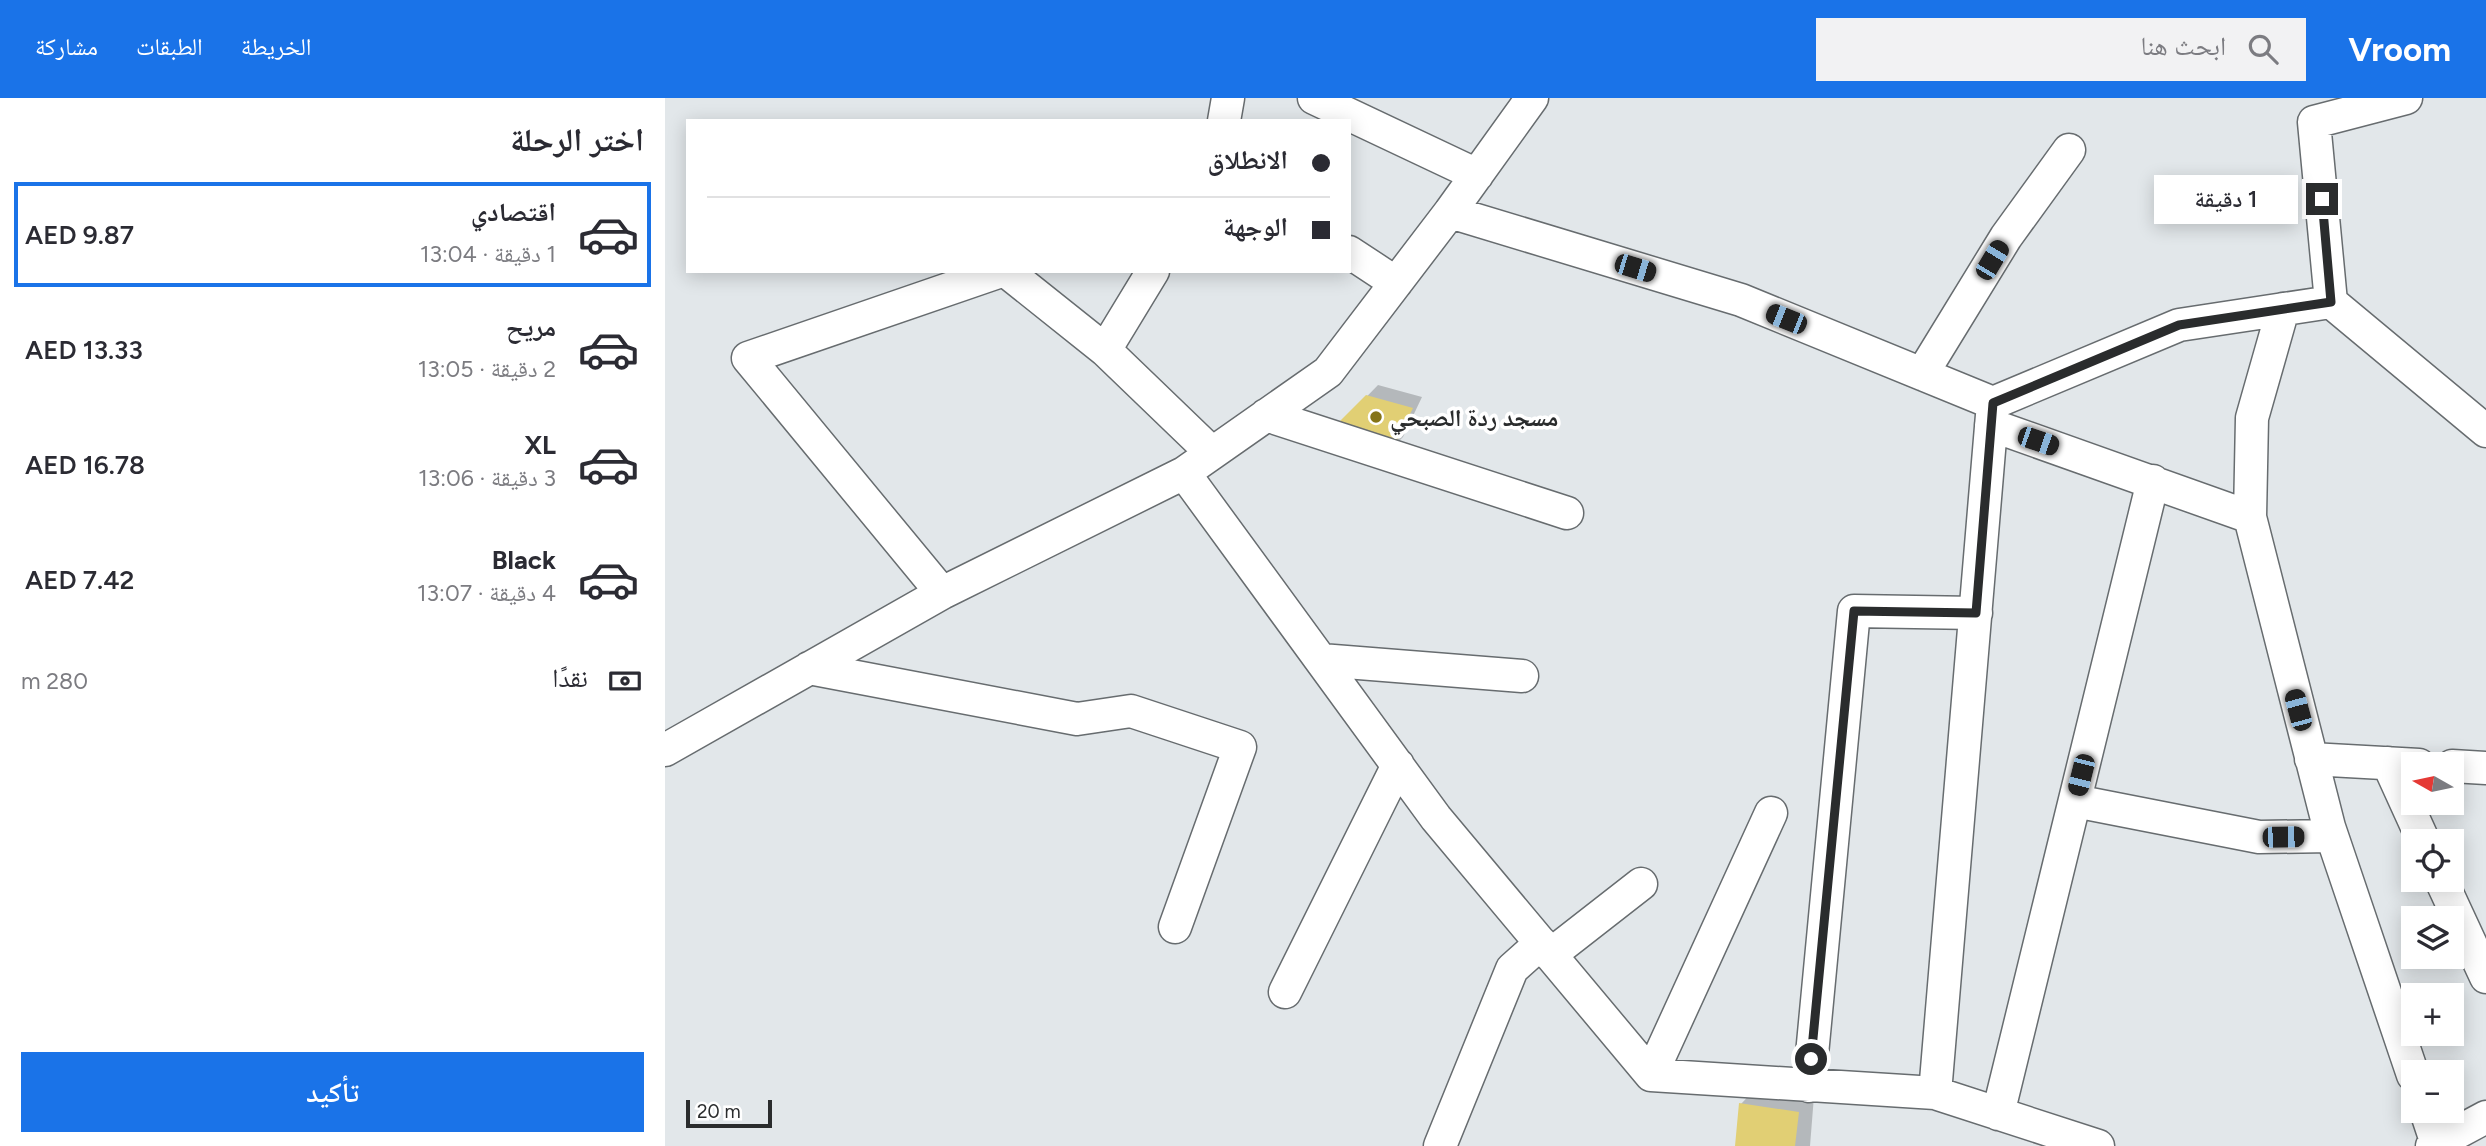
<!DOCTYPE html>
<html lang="ar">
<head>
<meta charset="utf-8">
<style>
  :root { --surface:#fff; --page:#f2f2f3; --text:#2b2b33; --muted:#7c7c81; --line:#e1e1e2; --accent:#1a73e8 }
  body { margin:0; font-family:Figtree,"Noto Naskh Arabic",sans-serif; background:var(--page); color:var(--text); direction:rtl; height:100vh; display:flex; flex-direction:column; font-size:26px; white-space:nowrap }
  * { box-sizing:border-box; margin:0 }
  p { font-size:23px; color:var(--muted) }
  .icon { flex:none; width:38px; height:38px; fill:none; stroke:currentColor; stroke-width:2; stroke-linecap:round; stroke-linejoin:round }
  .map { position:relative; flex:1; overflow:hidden; direction:ltr }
  .sheet { display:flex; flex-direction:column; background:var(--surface); width:665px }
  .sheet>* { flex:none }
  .guide { position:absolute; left:21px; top:21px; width:665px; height:154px; border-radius:0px; box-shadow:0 4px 18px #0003; direction:rtl; display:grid; align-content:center; height:154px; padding:0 21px; background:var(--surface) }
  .needle { width:46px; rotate:279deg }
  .fabs { position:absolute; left:1736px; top:654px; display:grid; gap:14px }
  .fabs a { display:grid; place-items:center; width:63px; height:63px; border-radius:0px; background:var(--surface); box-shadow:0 4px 18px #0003; font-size:35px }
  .scale { position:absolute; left:21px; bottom:18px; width:86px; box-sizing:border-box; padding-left:7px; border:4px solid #2a2c2d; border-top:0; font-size:19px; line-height:24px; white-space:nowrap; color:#2a2c2d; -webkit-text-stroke:5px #fff; paint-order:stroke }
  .end { position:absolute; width:32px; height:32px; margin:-16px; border:9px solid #2a2c2d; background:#fff; box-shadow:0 0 0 4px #fff }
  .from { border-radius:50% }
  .bubble { position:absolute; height:49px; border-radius:0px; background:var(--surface); box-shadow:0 4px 18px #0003; font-size:23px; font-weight:600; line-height:49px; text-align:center; direction:rtl }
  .car { position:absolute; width:21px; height:42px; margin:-21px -10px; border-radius:9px; box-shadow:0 0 5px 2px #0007; background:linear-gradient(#222 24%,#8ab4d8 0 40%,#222 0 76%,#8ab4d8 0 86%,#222 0) }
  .guide b { display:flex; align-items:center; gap:24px; height:66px; font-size:26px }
  .guide b+b { border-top:2px solid var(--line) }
  .guide i { width:18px; height:18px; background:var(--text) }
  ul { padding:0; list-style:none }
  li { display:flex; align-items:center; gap:21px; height:105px; margin:0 14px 10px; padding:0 7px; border:4px solid transparent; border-radius:0px }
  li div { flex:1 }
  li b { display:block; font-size:26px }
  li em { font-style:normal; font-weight:600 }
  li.current { border-color:var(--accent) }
  li>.icon { width:63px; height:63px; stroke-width:1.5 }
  h2 { padding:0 21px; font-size:32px; line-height:84px }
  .pay { display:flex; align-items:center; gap:18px; height:77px; padding:0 21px; font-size:26px }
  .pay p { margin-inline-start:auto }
  .primary-button { display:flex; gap:14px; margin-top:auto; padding:14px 21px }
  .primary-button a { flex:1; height:80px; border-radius:0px; background:var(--accent); color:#fff; font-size:28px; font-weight:600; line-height:80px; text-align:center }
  header { display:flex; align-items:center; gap:42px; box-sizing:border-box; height:98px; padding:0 35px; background:var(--accent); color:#fff }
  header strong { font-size:33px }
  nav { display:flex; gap:38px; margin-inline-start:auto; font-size:24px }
  .search { width:490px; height:63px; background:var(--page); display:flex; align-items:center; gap:18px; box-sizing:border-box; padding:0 24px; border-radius:0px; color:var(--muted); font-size:26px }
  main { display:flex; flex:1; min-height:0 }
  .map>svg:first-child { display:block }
</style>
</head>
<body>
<header>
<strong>Vroom</strong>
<div class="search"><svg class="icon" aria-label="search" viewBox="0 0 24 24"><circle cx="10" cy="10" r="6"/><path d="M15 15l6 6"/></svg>ابحث هنا</div>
<nav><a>الخريطة</a><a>الطبقات</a><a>مشاركة</a></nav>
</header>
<main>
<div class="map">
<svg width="1821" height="1048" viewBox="0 0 1821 1048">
  <rect width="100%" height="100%" fill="#e2e7ea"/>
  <path fill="#0003" d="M 713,287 L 757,299 L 738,339 L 727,350 L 673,328 Z
    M 1092,989 L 1149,998 L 1145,1048 L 1071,1048 L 1076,1006 Z"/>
  <path fill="#e1cf74" d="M 701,297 L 748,310 L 727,352 L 670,328 Z
    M 1074,1005 L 1134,1014 L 1130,1048 L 1070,1048 Z"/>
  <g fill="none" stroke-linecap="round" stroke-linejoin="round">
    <g stroke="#676c6f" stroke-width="35">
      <path id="street" d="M 649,0 L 812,77
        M 1741,0 L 1649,24 L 1666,204 L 1821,333
        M 559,23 L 563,0
        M 785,114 L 1076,202 L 1328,305 L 1514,227 L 1666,204
        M 684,154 L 731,185
        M 341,173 L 440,252 L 547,355
        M 1618,211 L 1587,320 L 1585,419 L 1664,729 L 1748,977
        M 440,252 L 488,173
        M 1257,276 L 1341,139 L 1404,52
        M 1328,305 L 1270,995 L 1433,1048
        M 601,317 L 902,415
        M 1326,327 L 1585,419
        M 519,375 L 771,720 L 986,977 L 1270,995
        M 277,495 L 83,260 L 336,173
        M 656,562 L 857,578
        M 144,570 L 412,621 L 466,613 L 575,649 L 510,829
        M 0,652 L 277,495 L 519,375 L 663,274 L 785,114 L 867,0
        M 1646,661 L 1754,667
        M 1723,665 L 1759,744
        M 1787,668 L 1821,670
        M 1410,703 L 1594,739 L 1667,738
        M 1776,782 L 1821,879
        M 885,857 L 976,786
        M 620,894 L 733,667
        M 986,977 L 1106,715
        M 1144,988 L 1189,513 L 1311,515
        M 1761,1013 L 1772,1046
        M 1333,1016 L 1488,383
        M 775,1048 L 847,871 L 876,845
        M 1767,1048 L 1821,1019"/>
    </g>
    <use href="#street" stroke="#fff" stroke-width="32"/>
  </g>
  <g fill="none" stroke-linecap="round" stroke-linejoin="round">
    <path stroke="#2a2c2d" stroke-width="9" d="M 1146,961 L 1189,513 L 1311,515 L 1328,305 L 1514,227 L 1666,204 L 1657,101"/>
  </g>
  <circle fill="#857417" stroke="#fff" stroke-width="2.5" cx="711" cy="319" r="7"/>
  <g text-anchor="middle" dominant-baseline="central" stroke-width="7" stroke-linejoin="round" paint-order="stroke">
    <g font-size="24" font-weight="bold" fill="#2a2c2d" stroke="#fff" text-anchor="start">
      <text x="725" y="319">مسجد ردة الصبحي</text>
    </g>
  </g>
</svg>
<div class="fabs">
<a><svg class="needle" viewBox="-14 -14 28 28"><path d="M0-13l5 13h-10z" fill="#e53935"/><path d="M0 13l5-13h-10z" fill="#7c7c81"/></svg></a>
<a><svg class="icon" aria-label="locate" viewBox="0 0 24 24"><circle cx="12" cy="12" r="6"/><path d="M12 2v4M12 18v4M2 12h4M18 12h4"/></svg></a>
<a><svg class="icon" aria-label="layers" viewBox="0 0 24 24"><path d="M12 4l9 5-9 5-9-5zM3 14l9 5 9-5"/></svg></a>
<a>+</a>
<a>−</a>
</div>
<div class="scale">20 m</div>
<i class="end from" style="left:1146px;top:961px"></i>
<i class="end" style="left:1657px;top:101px"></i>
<div class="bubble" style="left:1489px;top:77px;width:144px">1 دقيقة</div>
<i class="car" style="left:1327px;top:162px;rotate:31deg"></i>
<i class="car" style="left:970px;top:170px;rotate:107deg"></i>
<i class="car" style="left:1121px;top:221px;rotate:292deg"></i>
<i class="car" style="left:1373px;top:343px;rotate:109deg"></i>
<i class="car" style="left:1633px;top:612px;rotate:345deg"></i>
<i class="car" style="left:1416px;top:677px;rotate:194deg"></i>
<i class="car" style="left:1618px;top:739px;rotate:89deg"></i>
<div class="guide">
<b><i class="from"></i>الانطلاق</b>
<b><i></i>الوجهة</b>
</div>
</div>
<section class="sheet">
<h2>اختر الرحلة</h2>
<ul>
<li class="current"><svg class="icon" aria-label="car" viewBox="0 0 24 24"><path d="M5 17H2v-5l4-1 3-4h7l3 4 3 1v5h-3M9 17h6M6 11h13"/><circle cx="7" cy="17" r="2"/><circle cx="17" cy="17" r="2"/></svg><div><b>اقتصادي</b><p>1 دقيقة · 13:04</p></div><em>AED 9.87</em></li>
<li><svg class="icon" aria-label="car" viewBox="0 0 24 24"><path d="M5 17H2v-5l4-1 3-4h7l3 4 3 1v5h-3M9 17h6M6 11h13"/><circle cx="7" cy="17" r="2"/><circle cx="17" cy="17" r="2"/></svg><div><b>مريح</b><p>2 دقيقة · 13:05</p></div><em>AED 13.33</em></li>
<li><svg class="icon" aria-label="car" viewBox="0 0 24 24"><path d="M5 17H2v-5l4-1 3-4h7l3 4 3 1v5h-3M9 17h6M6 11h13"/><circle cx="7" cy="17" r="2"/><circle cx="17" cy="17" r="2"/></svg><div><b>XL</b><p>3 دقيقة · 13:06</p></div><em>AED 16.78</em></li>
<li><svg class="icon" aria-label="car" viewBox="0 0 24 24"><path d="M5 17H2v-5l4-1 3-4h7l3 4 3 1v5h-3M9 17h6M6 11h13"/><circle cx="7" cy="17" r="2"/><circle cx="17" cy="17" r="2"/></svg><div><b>Black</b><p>4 دقيقة · 13:07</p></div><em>AED 7.42</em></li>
</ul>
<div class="pay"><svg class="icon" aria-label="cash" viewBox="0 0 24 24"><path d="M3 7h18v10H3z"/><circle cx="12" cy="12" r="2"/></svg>نقدًا<p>280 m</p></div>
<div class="primary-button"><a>تأكيد</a></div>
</section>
</main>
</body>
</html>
